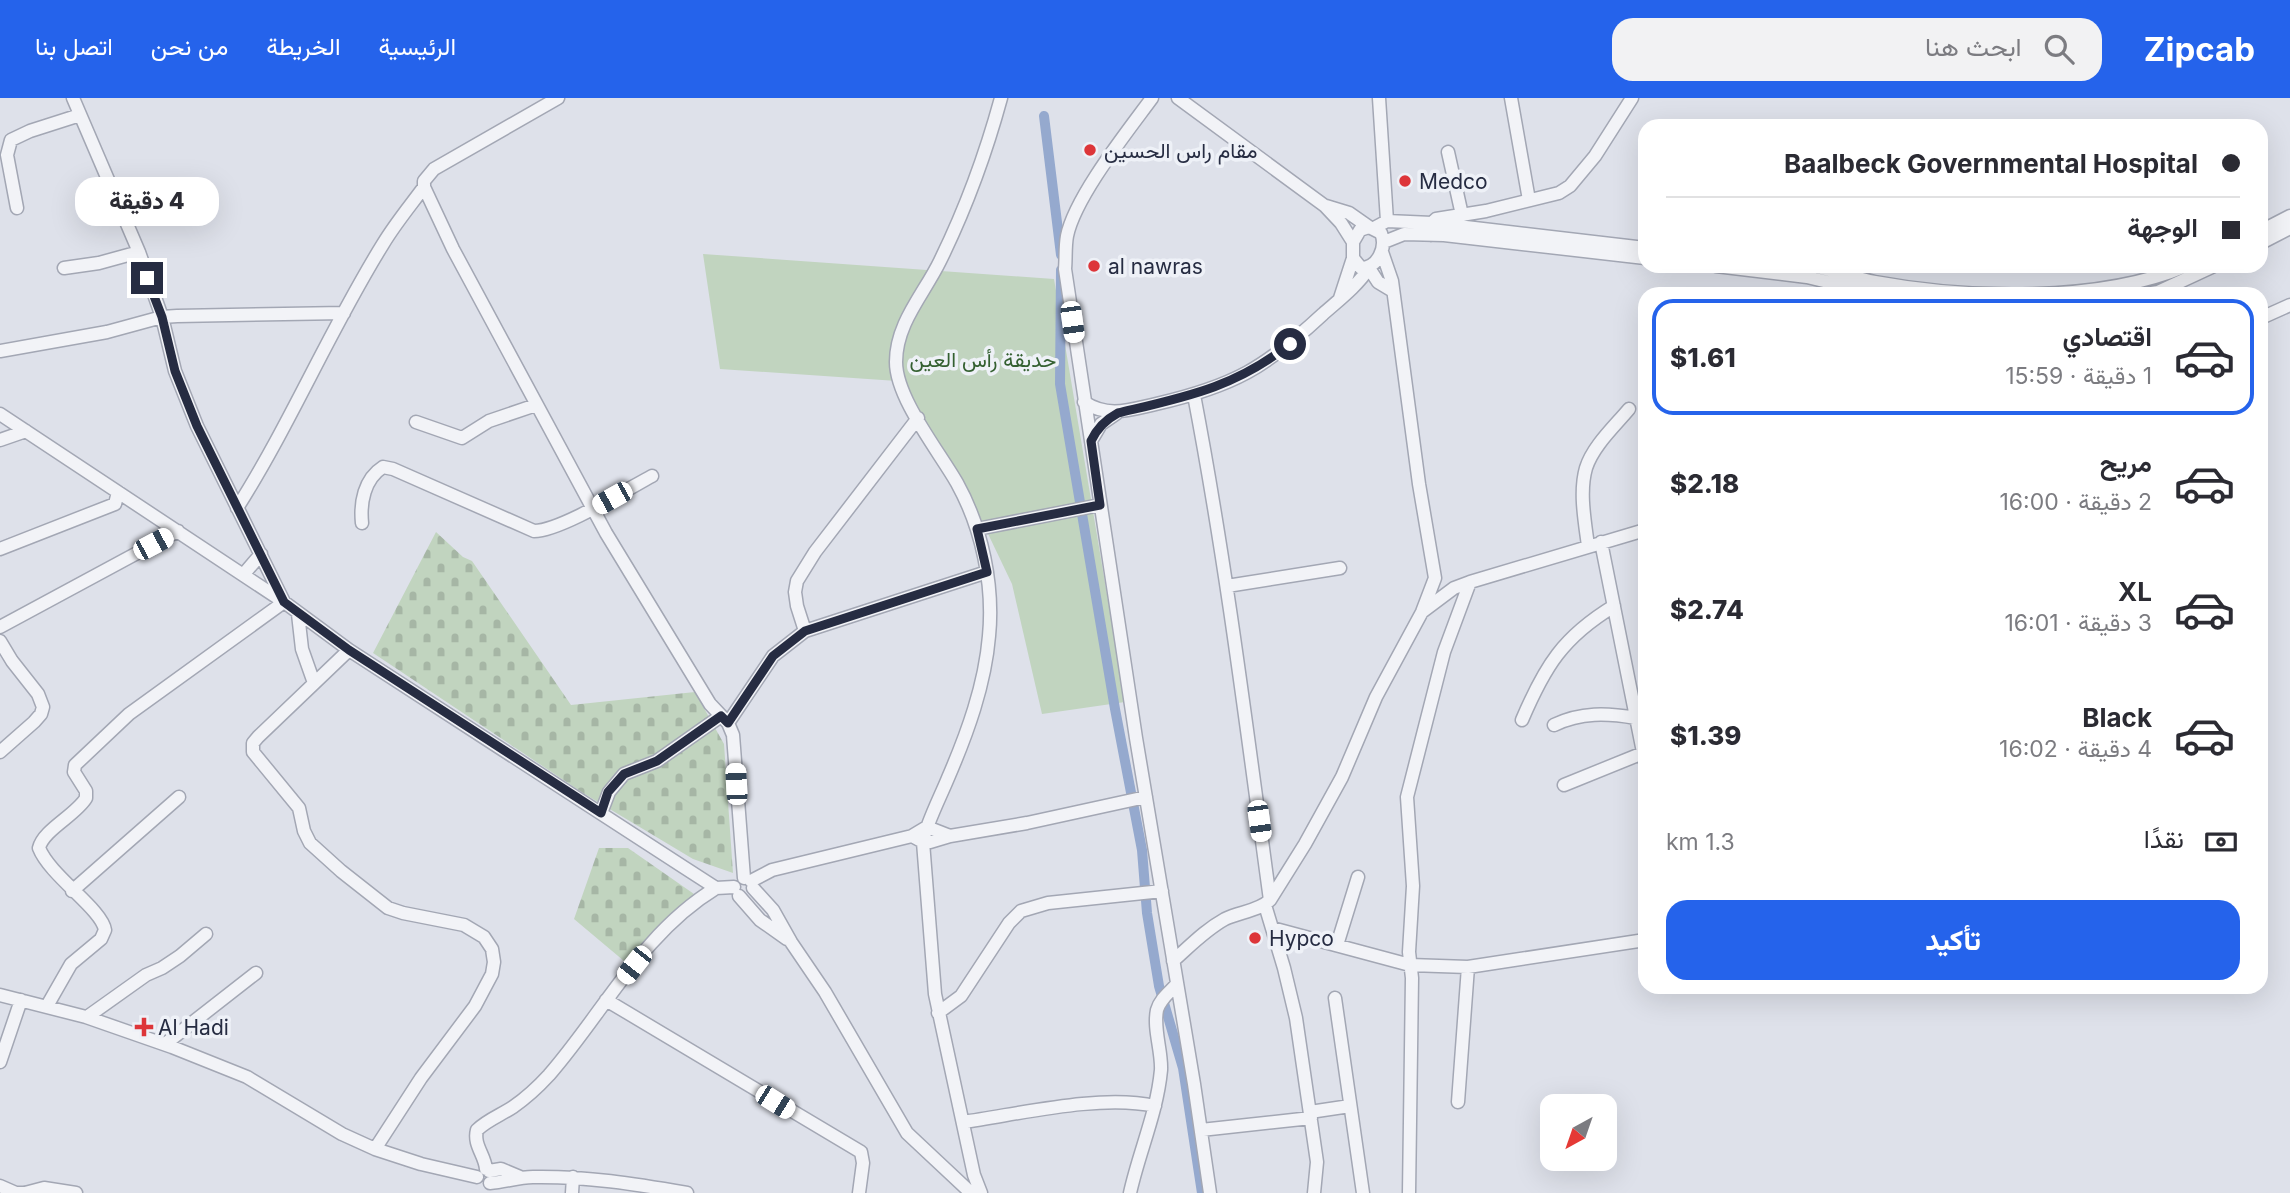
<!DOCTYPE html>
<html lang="ar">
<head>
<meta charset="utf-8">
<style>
  :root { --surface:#fff; --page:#f2f2f3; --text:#2b2b33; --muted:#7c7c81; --line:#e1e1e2; --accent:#2563eb }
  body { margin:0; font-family:Inter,Vazirmatn,sans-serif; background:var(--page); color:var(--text); direction:rtl; height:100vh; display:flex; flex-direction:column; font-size:26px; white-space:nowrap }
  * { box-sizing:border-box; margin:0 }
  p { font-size:23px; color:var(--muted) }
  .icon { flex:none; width:38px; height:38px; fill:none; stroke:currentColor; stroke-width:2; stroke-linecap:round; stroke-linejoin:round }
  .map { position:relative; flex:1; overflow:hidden; direction:ltr }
  .panel { position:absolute; left:1638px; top:189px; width:630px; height:707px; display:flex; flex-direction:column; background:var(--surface); border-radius:21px; box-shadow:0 7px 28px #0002; direction:rtl }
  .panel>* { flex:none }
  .top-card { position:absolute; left:1638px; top:21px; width:630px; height:154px; border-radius:21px; box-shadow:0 7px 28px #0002; direction:rtl; display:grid; align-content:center; height:154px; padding:0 28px; background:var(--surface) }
  .needle { width:46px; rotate:220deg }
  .buttons { position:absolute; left:1540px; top:996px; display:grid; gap:14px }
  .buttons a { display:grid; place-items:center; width:77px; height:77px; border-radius:14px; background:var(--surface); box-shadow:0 7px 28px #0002; font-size:35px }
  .end { position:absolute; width:32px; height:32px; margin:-16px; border:9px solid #262c42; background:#fff; box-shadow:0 0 0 4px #fff }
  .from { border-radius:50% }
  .bubble { position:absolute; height:49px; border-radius:21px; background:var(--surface); box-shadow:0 7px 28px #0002; font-size:23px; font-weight:800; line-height:49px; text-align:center; direction:rtl }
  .car { position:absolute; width:21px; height:42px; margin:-21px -10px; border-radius:9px; box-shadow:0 0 5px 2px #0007; background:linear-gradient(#fff 24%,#345 0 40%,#fff 0 76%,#345 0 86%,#fff 0) }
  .top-card b { display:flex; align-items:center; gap:24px; height:66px; font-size:26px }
  .top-card b+b { border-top:2px solid var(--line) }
  .top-card i { width:18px; height:18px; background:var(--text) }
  ul { padding:12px 0 0; list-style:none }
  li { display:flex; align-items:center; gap:21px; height:116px; margin:0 14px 10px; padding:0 14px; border:4px solid transparent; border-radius:21px }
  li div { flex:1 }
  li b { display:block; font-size:26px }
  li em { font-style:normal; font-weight:800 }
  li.current { border-color:var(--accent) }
  li>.icon { width:63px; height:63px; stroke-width:1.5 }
  .pay { display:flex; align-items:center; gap:18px; height:77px; padding:0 28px; font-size:26px }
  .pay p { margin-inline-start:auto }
  .primary-button { display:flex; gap:14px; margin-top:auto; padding:14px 28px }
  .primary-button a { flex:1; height:80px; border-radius:21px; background:var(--accent); color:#fff; font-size:28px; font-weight:800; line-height:80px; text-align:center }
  header { display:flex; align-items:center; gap:42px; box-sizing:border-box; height:98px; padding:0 35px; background:var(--accent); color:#fff }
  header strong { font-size:33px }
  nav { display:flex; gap:38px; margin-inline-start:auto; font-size:24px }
  .search { width:490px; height:63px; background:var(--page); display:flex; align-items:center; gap:18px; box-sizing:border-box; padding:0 24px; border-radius:21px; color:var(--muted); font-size:26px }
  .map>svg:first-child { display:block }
</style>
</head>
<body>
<header>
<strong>Zipcab</strong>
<div class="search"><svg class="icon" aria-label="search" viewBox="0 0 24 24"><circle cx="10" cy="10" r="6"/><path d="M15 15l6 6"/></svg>ابحث هنا</div>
<nav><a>الرئيسية</a><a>الخريطة</a><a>من نحن</a><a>اتصل بنا</a></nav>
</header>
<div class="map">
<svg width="2290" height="1095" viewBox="0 0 2290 1095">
  <defs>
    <pattern id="cemetery-stones" width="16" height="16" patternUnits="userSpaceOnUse" patternTransform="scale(1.75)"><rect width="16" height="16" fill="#c1d4bf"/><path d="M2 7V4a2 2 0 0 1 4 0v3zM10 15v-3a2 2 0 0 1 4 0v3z" fill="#a6b6a5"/></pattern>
  </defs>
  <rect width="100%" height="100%" fill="#dee1ea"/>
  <path fill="#c1d4bf" d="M 703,156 L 1054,181 L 1125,604 L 1042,616 L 1012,486 L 959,375 L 897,283 L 720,271 Z"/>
  <path fill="url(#cemetery-stones)" d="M 436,434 L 463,459 L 472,463 L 571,607 L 695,594 L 724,646 L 733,775 L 693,761 L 583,695 L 373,555 Z
    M 599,750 L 628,750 L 694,796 L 624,863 L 574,821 Z"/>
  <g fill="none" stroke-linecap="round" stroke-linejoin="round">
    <path stroke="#95a9ce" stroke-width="10" d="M 1044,18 L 1061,157
      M 1061,172 L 1060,286 L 1115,611 L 1142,752 L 1147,815 L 1159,888 L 1183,970 L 1202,1095"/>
    <g stroke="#a3a7b4" stroke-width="15">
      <path id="minor" d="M 558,0 L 434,71 L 424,83 L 424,89 L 453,151 L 606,435 L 710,606 L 728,625 L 733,637 L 744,780
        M 1152,0 C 1127,34 1075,99 1067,138 C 1065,149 1066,160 1065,171 L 1136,640 L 1194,986 L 1210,1095
        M 1178,0 L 1325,108 L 1341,125 L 1353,144
        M 1379,0 L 1387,123
        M 1511,0 L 1529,102
        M 1448,54 L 1462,117
        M 1326,108 L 1349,115 L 1369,129
        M 17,110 L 7,57 L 11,42 L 30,33 L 80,17
        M 1369,129 L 1381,135 C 1387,149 1378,170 1361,170 L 1353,160 L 1353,144 L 1360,132 Z
        M 1374,130 L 1387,123 L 1432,125 L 1645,150
        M 2261,133 L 2290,118
        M 1431,137 L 1432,125 L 1436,121 L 1486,113 L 1559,95 L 1570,88 L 1595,58 L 1632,0
        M 1384,144 L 1404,136 L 1444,137 L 1645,160
        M 2261,145 L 2290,130
        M 1716,168 L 1807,179 L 1878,196
        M 1813,168 C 1834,172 1854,180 1875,184 C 1967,201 2099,205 2186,168
        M 64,170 L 99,165 L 139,154
        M 1369,170 L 1378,184 L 1393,193
        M 2145,196 L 2158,194 L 2214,168
        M 1340,200 L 1353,160
        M 2261,220 L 2290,207
        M 0,253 L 107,234 L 162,219 L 177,218 L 344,215
        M 1194,297 C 1226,464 1247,633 1270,802
        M 1084,304 C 1108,320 1129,312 1156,306 C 1234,288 1265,270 1323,216 C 1340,201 1357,188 1369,170
        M 0,316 L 284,504 L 349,552 L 685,770 L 716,790 L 734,789
        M 416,324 L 462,340 L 489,323 L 536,307
        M 0,342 L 26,333
        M 1091,343 L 1101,326 L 1117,315
        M 237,410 C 291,325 330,231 383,146 C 395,126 410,108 424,89
        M 362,425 C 360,405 364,381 383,369 L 393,371 L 534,433 C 560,433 626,392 652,378
        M 977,431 L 1100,407
        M 1601,444 L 1645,664
        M 1588,448 C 1585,424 1579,394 1586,370 C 1593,348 1614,329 1629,311
        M 0,451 L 115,406 L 118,394
        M 243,477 L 261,456
        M 1227,488 L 1340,470
        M 1422,514 L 1454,490 L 1470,484 L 1645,432
        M 298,516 L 302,551 L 314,585
        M 0,529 L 178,433
        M 805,533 L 797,508 L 795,494 L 797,483 L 815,454 L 918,320
        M 0,543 L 12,563 L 38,596 L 43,609 L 41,616 L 34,624 L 0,654
        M 349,552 L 258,639 L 253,645 L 253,654 L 299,710 L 304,733 L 310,745 L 341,773 L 388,810 L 403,815 L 464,827 L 484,839 L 492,851 L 494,864 L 492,876 L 475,908 L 421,980 L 375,1051
        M 1522,622 C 1545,568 1563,539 1614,508
        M 728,625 L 773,558 L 805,533 L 987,474
        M 1554,627 C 1581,614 1607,615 1636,620
        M 1564,687 L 1643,655
        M 601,715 L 609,694 L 624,676 L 657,663 L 721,618
        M 912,738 L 923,744 L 930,744 L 950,738 L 1027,725 L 1146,699
        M 751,783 L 772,772 L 912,738 L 927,729 L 950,738
        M 753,790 L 773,812 L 791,844 L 825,894 L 907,1035 L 971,1095
        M 72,793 L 179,699
        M 739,798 L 760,822 L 787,841
        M 1265,807 L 1284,870 L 1296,920 L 1317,1064 L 1314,1095
        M 1272,830 L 1410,867 L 1468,869 L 1645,842
        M 1337,847 L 1358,779
        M 1173,863 C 1190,848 1205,832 1225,821 C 1239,814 1259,813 1270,802 L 1305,746 L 1342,679 L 1376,599 L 1422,514 L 1435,480 L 1419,386 L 1392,183 L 1382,154
        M 0,897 L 86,919 L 172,949 L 247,979 L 342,1036 L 375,1051 L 421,1066 L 477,1079
        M 1335,900 L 1363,1095
        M 606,902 L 861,1054 L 863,1065 L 859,1095
        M 47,908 L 71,866 L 101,841 L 105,832 C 102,811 50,778 39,750 C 43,732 76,717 86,700 L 86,693 L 74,674 L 75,667 L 129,616 L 284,504 L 197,328 L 175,273 L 162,219 L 139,154 L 73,0
        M 938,915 L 961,898 L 1009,825 L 1021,813 L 1048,805 L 1162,793
        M 87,919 L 146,877 L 162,870 L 180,858 L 206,836
        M 165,946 L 256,875
        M 0,964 L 21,902
        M 1458,1004 L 1468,869
        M 1310,1014 L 1350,1008
        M 963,1024 C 1020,1016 1100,996 1155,1008
        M 1201,1032 L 1311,1020
        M 486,1071 C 485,1057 473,1047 477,1032 C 487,1022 501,1017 513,1009 C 526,1000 538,989 549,977 C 604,914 642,835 716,790
        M 489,1073 L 501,1071 L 520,1079
        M 490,1085 C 505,1084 518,1079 533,1079 C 586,1078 635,1086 687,1095
        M 0,1088 L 16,1095 L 24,1095
        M 25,1095 L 44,1090 L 76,1095
        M 572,1095 L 573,1079
        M 981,1095 L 974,1077 L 935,896 L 923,744 C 924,731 942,695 948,680 C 967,636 985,587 989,538 C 994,487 982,430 957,385 C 938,352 896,300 896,264 C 896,225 924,196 940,163 C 965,112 986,55 1001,0
        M 1130,1095 C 1139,1054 1157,1015 1161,972 C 1162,953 1153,931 1157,912 C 1160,901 1170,894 1177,886
        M 1409,1095 L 1412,880 L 1409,854 L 1413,788 L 1407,699 L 1444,554 L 1470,484"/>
    </g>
    <use href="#minor" stroke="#f2f3f7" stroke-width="12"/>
  </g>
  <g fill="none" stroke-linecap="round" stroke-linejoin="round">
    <path stroke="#262c42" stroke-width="9" d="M 147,180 L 162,219 L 175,273 L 197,328 L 284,504 L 349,552 L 601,715 L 608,694 L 624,676 L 657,663 L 721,618 L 728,625 L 773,558 L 805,533 L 987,474 L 977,431 L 1100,407 L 1091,343 C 1097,330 1105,322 1118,315 C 1185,299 1234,290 1290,246"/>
  </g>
  <g fill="#dd3539" stroke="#eef1f7" stroke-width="2.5">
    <circle cx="1090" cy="52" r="7"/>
    <circle cx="1405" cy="83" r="7"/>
    <circle cx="1094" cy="168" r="7"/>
    <circle cx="1255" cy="840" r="7"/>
    <path d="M140.5 918.5h7v7h7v7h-7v7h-7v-7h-7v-7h7z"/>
  </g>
  <g text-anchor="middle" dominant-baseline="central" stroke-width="7" stroke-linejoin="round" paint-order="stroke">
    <g font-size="21" fill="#262c42" stroke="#eef1f7" text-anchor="start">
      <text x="1104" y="52">مقام راس الحسين</text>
      <text x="1419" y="83">Medco</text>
      <text x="1108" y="168">al nawras</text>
      <text x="1269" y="840">Hypco</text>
      <text x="158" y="929">Al Hadi</text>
    </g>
    <g font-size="21" fill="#346031" stroke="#eef1f7">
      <text x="983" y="261">حديقة رأس العين</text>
    </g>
  </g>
</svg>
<div class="buttons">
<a><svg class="needle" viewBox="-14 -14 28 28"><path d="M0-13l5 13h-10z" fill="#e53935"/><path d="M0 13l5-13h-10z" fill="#7c7c81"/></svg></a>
</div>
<i class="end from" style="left:1290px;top:246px"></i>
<i class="end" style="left:147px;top:180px"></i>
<div class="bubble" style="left:75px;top:79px;width:144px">4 دقيقة</div>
<i class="car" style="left:1072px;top:224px;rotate:172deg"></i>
<i class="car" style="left:612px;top:400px;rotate:241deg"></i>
<i class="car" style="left:153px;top:446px;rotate:62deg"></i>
<i class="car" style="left:736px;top:686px;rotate:357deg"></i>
<i class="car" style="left:1259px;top:723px;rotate:172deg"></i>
<i class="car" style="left:634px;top:867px;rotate:218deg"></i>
<i class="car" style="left:775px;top:1004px;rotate:122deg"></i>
<div class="top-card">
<b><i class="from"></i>Baalbeck Governmental Hospital</b>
<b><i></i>الوجهة</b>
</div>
<section class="panel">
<ul>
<li class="current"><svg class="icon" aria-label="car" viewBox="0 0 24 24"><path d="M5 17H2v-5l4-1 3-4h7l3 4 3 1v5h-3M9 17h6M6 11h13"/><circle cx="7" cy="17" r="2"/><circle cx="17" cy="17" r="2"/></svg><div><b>اقتصادي</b><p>1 دقيقة · 15:59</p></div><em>$1.61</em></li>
<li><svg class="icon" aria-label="car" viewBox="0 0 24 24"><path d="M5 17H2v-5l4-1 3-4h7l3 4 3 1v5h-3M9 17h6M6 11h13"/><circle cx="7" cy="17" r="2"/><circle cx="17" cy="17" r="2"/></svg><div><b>مريح</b><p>2 دقيقة · 16:00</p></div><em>$2.18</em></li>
<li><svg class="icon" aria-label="car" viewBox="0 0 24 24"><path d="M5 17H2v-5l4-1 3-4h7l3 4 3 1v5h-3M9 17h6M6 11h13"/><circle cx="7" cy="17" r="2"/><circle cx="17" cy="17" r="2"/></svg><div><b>XL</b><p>3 دقيقة · 16:01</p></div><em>$2.74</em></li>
<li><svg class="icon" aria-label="car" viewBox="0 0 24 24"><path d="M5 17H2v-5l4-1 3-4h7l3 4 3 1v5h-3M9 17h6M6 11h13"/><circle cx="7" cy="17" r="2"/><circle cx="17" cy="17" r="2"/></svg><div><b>Black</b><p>4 دقيقة · 16:02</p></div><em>$1.39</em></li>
</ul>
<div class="pay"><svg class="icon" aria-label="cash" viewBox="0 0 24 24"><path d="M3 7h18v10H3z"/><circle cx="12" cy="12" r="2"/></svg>نقدًا<p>1.3 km</p></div>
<div class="primary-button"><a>تأكيد</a></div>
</section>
</div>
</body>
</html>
